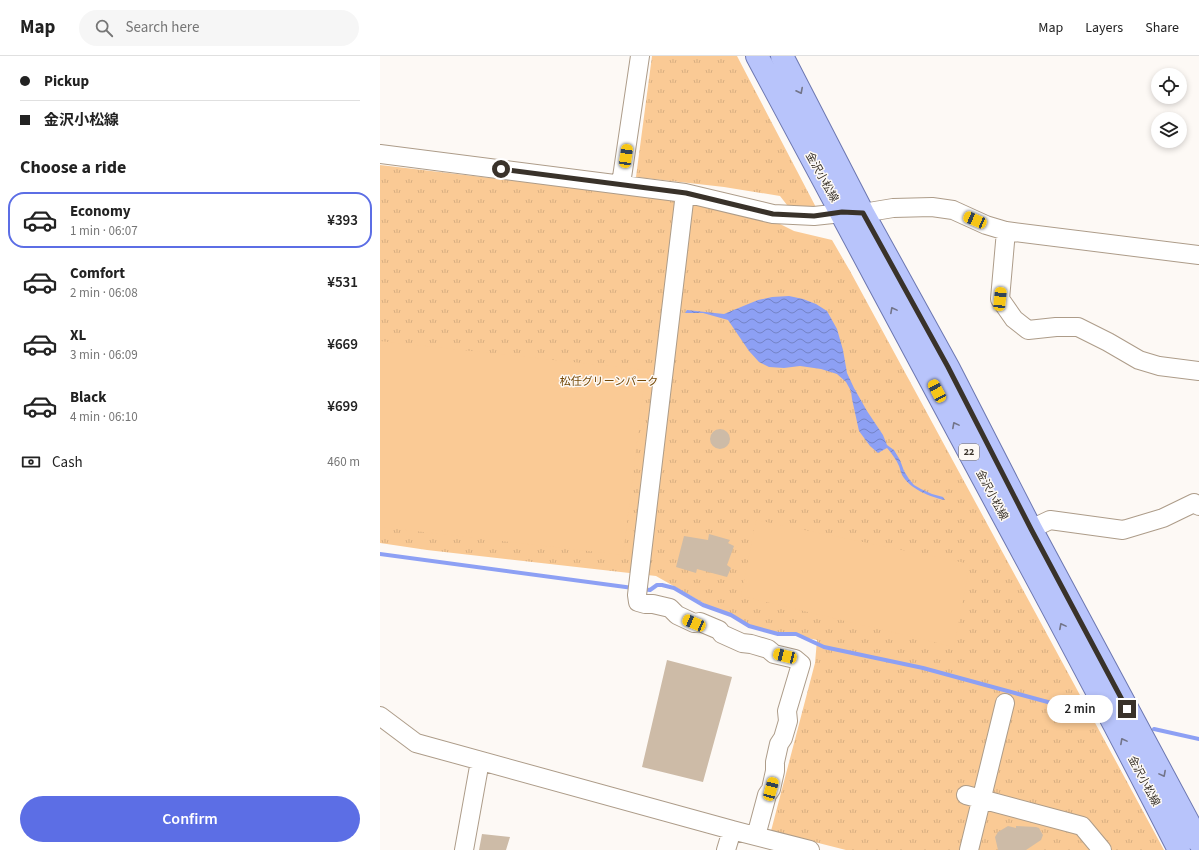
<!DOCTYPE html>
<html lang="en">
<head>
<meta charset="utf-8">
<style>
  :root { --surface:#fff; --page:#f6f6f6; --text:#222; --muted:#767676; --line:#e0e0e0; --accent:#5c6ee5 }
  body { margin:0; font-family:"Source Sans 3","Noto Sans JP",sans-serif; background:var(--page); color:var(--text); height:100vh; display:flex; flex-direction:column; font-size:15px; white-space:nowrap }
  * { box-sizing:border-box; margin:0 }
  p { font-size:13px; color:var(--muted) }
  .icon { flex:none; width:22px; height:22px; fill:none; stroke:currentColor; stroke-width:2; stroke-linecap:round; stroke-linejoin:round }
  .map { position:relative; flex:1; overflow:hidden }
  .sheet { display:flex; flex-direction:column; background:var(--surface); width:380px }
  .sheet>* { flex:none }
  .top-card { display:grid; align-content:center; height:88px; padding:0 20px; background:var(--surface) }
  .tools { position:absolute; left:771px; top:12px; display:grid; gap:8px }
  .tools a { display:grid; place-items:center; width:36px; height:36px; border-radius:50%; background:var(--surface); box-shadow:0 2px 6px #0003; font-size:20px }
  .end { position:absolute; width:18px; height:18px; margin:-9px; border:5px solid #39322a; background:#fff; box-shadow:0 0 0 2px #fff }
  .from { border-radius:50% }
  .bubble { position:absolute; height:28px; border-radius:14px; background:var(--surface); box-shadow:0 2px 6px #0003; font-size:13px; font-weight:600; line-height:28px; text-align:center }
  .car { position:absolute; width:12px; height:24px; margin:-12px -6px; border-radius:5px; box-shadow:0 0 3px 1px #0007; background:linear-gradient(#f5c518 24%,#345 0 40%,#f5c518 0 76%,#345 0 86%,#f5c518 0) }
  .top-card b { display:flex; align-items:center; gap:14px; height:38px; font-size:15px }
  .top-card b+b { border-top:1px solid var(--line) }
  .top-card i { width:10px; height:10px; background:var(--text) }
  ul { padding:0; list-style:none }
  li { display:flex; align-items:center; gap:12px; height:56px; margin:0 8px 6px; padding:0 12px; border:2px solid transparent; border-radius:16px }
  li div { flex:1 }
  li b { display:block; font-size:15px }
  li em { font-style:normal; font-weight:600 }
  li.selected { border-color:var(--accent) }
  li>.icon { width:36px; height:36px; stroke-width:1.5 }
  h2 { padding:0 20px; font-size:18px; line-height:48px }
  .pay { display:flex; align-items:center; gap:10px; height:44px; padding:0 20px; font-size:15px }
  .pay p { margin-inline-start:auto }
  .cta { display:flex; gap:8px; margin-top:auto; padding:8px 20px }
  .cta a { flex:1; height:46px; border-radius:24px; background:var(--accent); color:#fff; font-size:16px; font-weight:600; line-height:46px; text-align:center }
  header { display:flex; align-items:center; gap:24px; box-sizing:border-box; height:56px; padding:0 20px; background:var(--surface); border-bottom:1px solid var(--line) }
  header strong { font-size:19px }
  nav { display:flex; gap:22px; margin-inline-start:auto; font-size:14px }
  .search { width:280px; height:36px; background:var(--page); display:flex; align-items:center; gap:10px; box-sizing:border-box; padding:0 14px; border-radius:22px; color:var(--muted); font-size:15px }
  main { display:flex; flex:1; min-height:0 }
  .map>svg:first-child { display:block }
</style>
</head>
<body>
<header>
<strong>Map</strong>
<div class="search"><svg class="icon" aria-label="search" viewBox="0 0 24 24"><circle cx="10" cy="10" r="6"/><path d="M15 15l6 6"/></svg>Search here</div>
<nav><a>Map</a><a>Layers</a><a>Share</a></nav>
</header>
<main>
<section class="sheet">
<div class="top-card">
<b><i class="from"></i>Pickup</b>
<b><i></i>金沢小松線</b>
</div>
<h2>Choose a ride</h2>
<ul>
<li class="selected"><svg class="icon" aria-label="car" viewBox="0 0 24 24"><path d="M5 17H2v-5l4-1 3-4h7l3 4 3 1v5h-3M9 17h6M6 11h13"/><circle cx="7" cy="17" r="2"/><circle cx="17" cy="17" r="2"/></svg><div><b>Economy</b><p>1 min · 06:07</p></div><em>¥393</em></li>
<li><svg class="icon" aria-label="car" viewBox="0 0 24 24"><path d="M5 17H2v-5l4-1 3-4h7l3 4 3 1v5h-3M9 17h6M6 11h13"/><circle cx="7" cy="17" r="2"/><circle cx="17" cy="17" r="2"/></svg><div><b>Comfort</b><p>2 min · 06:08</p></div><em>¥531</em></li>
<li><svg class="icon" aria-label="car" viewBox="0 0 24 24"><path d="M5 17H2v-5l4-1 3-4h7l3 4 3 1v5h-3M9 17h6M6 11h13"/><circle cx="7" cy="17" r="2"/><circle cx="17" cy="17" r="2"/></svg><div><b>XL</b><p>3 min · 06:09</p></div><em>¥669</em></li>
<li><svg class="icon" aria-label="car" viewBox="0 0 24 24"><path d="M5 17H2v-5l4-1 3-4h7l3 4 3 1v5h-3M9 17h6M6 11h13"/><circle cx="7" cy="17" r="2"/><circle cx="17" cy="17" r="2"/></svg><div><b>Black</b><p>4 min · 06:10</p></div><em>¥699</em></li>
</ul>
<div class="pay"><svg class="icon" aria-label="cash" viewBox="0 0 24 24"><path d="M3 7h18v10H3z"/><circle cx="12" cy="12" r="2"/></svg>Cash<p>460 m</p></div>
<div class="cta"><a>Confirm</a></div>
</section>
<div class="map">
<svg width="819" height="794" viewBox="0 0 819 794">
  <defs>
    <pattern id="grass-tufts" width="24" height="20" patternUnits="userSpaceOnUse"><rect width="24" height="20" fill="#faca95"/><path d="M3 7l-1-3M5 7V3M7 7l1-3M15 17l-1-3M17 17v-4M19 17l1-3" fill="none" stroke="#d7ae81"/></pattern>
    <pattern id="water-waves" width="16" height="10" patternUnits="userSpaceOnUse"><rect width="16" height="10" fill="#8da0f4"/><path d="M0 5q4-4 8 0t8 0" fill="none" stroke="#7483c6"/></pattern>
  </defs>
  <rect width="100%" height="100%" fill="#fdf9f5"/>
  <path fill="url(#grass-tufts)" d="M 272,0 L 357,0 L 440,159 L 407,149 L 400,140 L 344,131 L 256,121 Z
    M 0,109 L 283,142 L 380,158 L 414,175 L 452,184 L 470,215 L 784,794 L 466,794 L 391,775 L 435,607 L 437,584 L 376,572 L 332,552 L 276,520 L 47,494 L 0,487 Z"/>
  <path fill="#faca95" d="M 0,285 L 266,314 L 243,499 L 0,471 Z
    M 376,464 L 590,508 L 574,591 L 361,540 Z"/>
  <path fill="url(#water-waves)" d="M 409,240 L 423,243 L 436,248 L 447,255 L 457,273 L 463,294 L 467,317 L 474,332 L 487,355 L 503,379 L 507,389 L 514,394 L 520,404 L 524,415 L 529,423 L 534,429 L 541,433 L 552,438 L 563,441 L 565,444 C 550,441 530,433 522,419 C 521,416 520,413 519,410 C 516,403 512,398 507,392 L 498,397 L 490,390 L 479,375 L 472,343 L 471,335 L 466,326 L 457,318 L 441,313 L 420,310 L 404,312 L 389,311 L 379,306 L 369,295 L 348,264 L 323,257 L 305,257 L 307,254 L 344,258 L 378,244 L 392,241 Z"/>
  <g fill="none" stroke-linecap="round" stroke-linejoin="round">
    <path stroke="#8da0f4" stroke-width="4" d="M 0,498 L 253,532
      M 262,533 L 270,534 L 277,529 L 282,529 L 294,532 L 323,549 L 351,559 L 369,570 L 398,578 L 416,578 L 444,591 L 543,612 L 712,658
      M 774,673 L 819,683"/>
  </g>
  <path fill="#cdbba7" d="M330 383a10 10 0 1 1 20 0a10 10 0 1 1-20 0Z
    M 329,478 L 350,484 L 348,487 L 354,490 L 347,509 L 351,512 L 347,521 L 317,513 L 316,517 L 296,511 L 304,480 L 328,484 Z
    M 287,604 L 352,621 L 323,726 L 262,711 Z
    M 628,770 L 636,772 L 636,770 L 656,771 L 659,772 L 663,779 L 661,784 L 646,794 L 618,794 L 615,781 L 618,776 Z
    M 102,778 L 130,781 L 126,794 L 99,794 Z"/>
  <g fill="none" stroke-linecap="round" stroke-linejoin="round">
    <g stroke="#ad9c89" stroke-width="20">
      <path id="minor" d="M 0,98 L 305,137 L 393,158 L 434,160 L 462,157 L 483,157 L 513,152 L 552,151 L 573,154 L 606,169 L 626,175 L 819,199
        M 241,128 L 260,0
        M 305,137 L 257,539 L 258,546 L 265,548 L 273,548 L 290,552 L 297,559 L 314,567 L 320,566 L 339,574 L 342,578 L 362,587 L 371,588 L 388,593 L 394,598 L 415,603 L 421,608 L 407,655 L 408,665 L 403,682 L 399,688 L 395,706 L 395,715 L 391,733 L 387,739 L 376,780
        M 626,175 L 620,243 L 634,263 L 648,274 L 676,271 L 698,271 L 728,286 L 759,304 L 779,310 L 819,315
        M 651,473 L 670,464 L 743,474 L 783,462 L 814,447 L 819,450
        M 0,660 L 36,687 L 352,774
        M 586,739 L 702,770 L 722,794
        M 84,794 L 100,705
        M 346,794 L 352,774 L 430,794
        M 589,794 L 625,647"/>
    </g>
    <g stroke="#6c77b0" stroke-width="24">
      <path id="major" d="M 377,0 C 458,151 539,303 620,454 C 681,567 741,680 799,794
        M 402,0 L 483,157 L 568,311 L 651,473 L 819,786"/>
    </g>
    <use href="#minor" stroke="#fff" stroke-width="18"/>
    <use href="#major" stroke="#b8c4fb" stroke-width="22"/>
  </g>
  <defs><path id="oneway-chevron" d="M-2-3.5L2.5 0L-2 3.5" fill="none" stroke-width="1.6" stroke-linecap="round" stroke-linejoin="round"/></defs>
  <g stroke="#727488">
    <use href="#oneway-chevron" transform="translate(420 35) rotate(63)"/>
    <use href="#oneway-chevron" transform="translate(513 254) rotate(-118)"/>
    <use href="#oneway-chevron" transform="translate(575 369) rotate(-118)"/>
    <use href="#oneway-chevron" transform="translate(682 570) rotate(-118)"/>
    <use href="#oneway-chevron" transform="translate(743 685) rotate(-118)"/>
    <use href="#oneway-chevron" transform="translate(783 718) rotate(62)"/>
  </g>
  <g fill="none" stroke-linecap="round" stroke-linejoin="round">
    <path stroke="#39322a" stroke-width="5" d="M 121,113 L 306,137 L 393,158 L 434,160 L 462,156 L 483,157 L 568,311 L 651,473 L 747,653"/>
  </g>
  <g text-anchor="middle" dominant-baseline="central" stroke-width="3" stroke-linejoin="round" paint-order="stroke">
    <rect fill="#fdf9f5" stroke="#746e67" stroke-width="1" x="579" y="388" width="20" height="16" rx="3"/>
    <g font-size="10" font-weight="bold" fill="#39322a">
      <text x="589" y="396">22</text>
    </g>
    <g font-size="11" fill="#39322a" stroke="#fdf9f5">
      <text transform="translate(442 121) rotate(61)">金沢小松線</text>
      <text transform="translate(612 439) rotate(62)">金沢小松線</text>
      <text transform="translate(764 725) rotate(62)">金沢小松線</text>
    </g>
    <g font-size="11" fill="#744908" stroke="#fdf9f5">
      <text x="229" y="325">松任グリーンパーク</text>
    </g>
  </g>
</svg>
<div class="tools">
<a><svg class="icon" aria-label="locate" viewBox="0 0 24 24"><circle cx="12" cy="12" r="6"/><path d="M12 2v4M12 18v4M2 12h4M18 12h4"/></svg></a>
<a><svg class="icon" aria-label="layers" viewBox="0 0 24 24"><path d="M12 4l9 5-9 5-9-5zM3 14l9 5 9-5"/></svg></a>
</div>
<i class="end from" style="left:121px;top:113px"></i>
<i class="end" style="left:747px;top:653px"></i>
<div class="bubble" style="left:667px;top:639px;width:66px">2 min</div>
<i class="car" style="left:246px;top:100px;rotate:8deg"></i>
<i class="car" style="left:595px;top:164px;rotate:293deg"></i>
<i class="car" style="left:620px;top:243px;rotate:6deg"></i>
<i class="car" style="left:557px;top:335px;rotate:332deg"></i>
<i class="car" style="left:314px;top:567px;rotate:293deg"></i>
<i class="car" style="left:405px;top:600px;rotate:284deg"></i>
<i class="car" style="left:391px;top:733px;rotate:15deg"></i>
</div>
</main>
</body>
</html>
